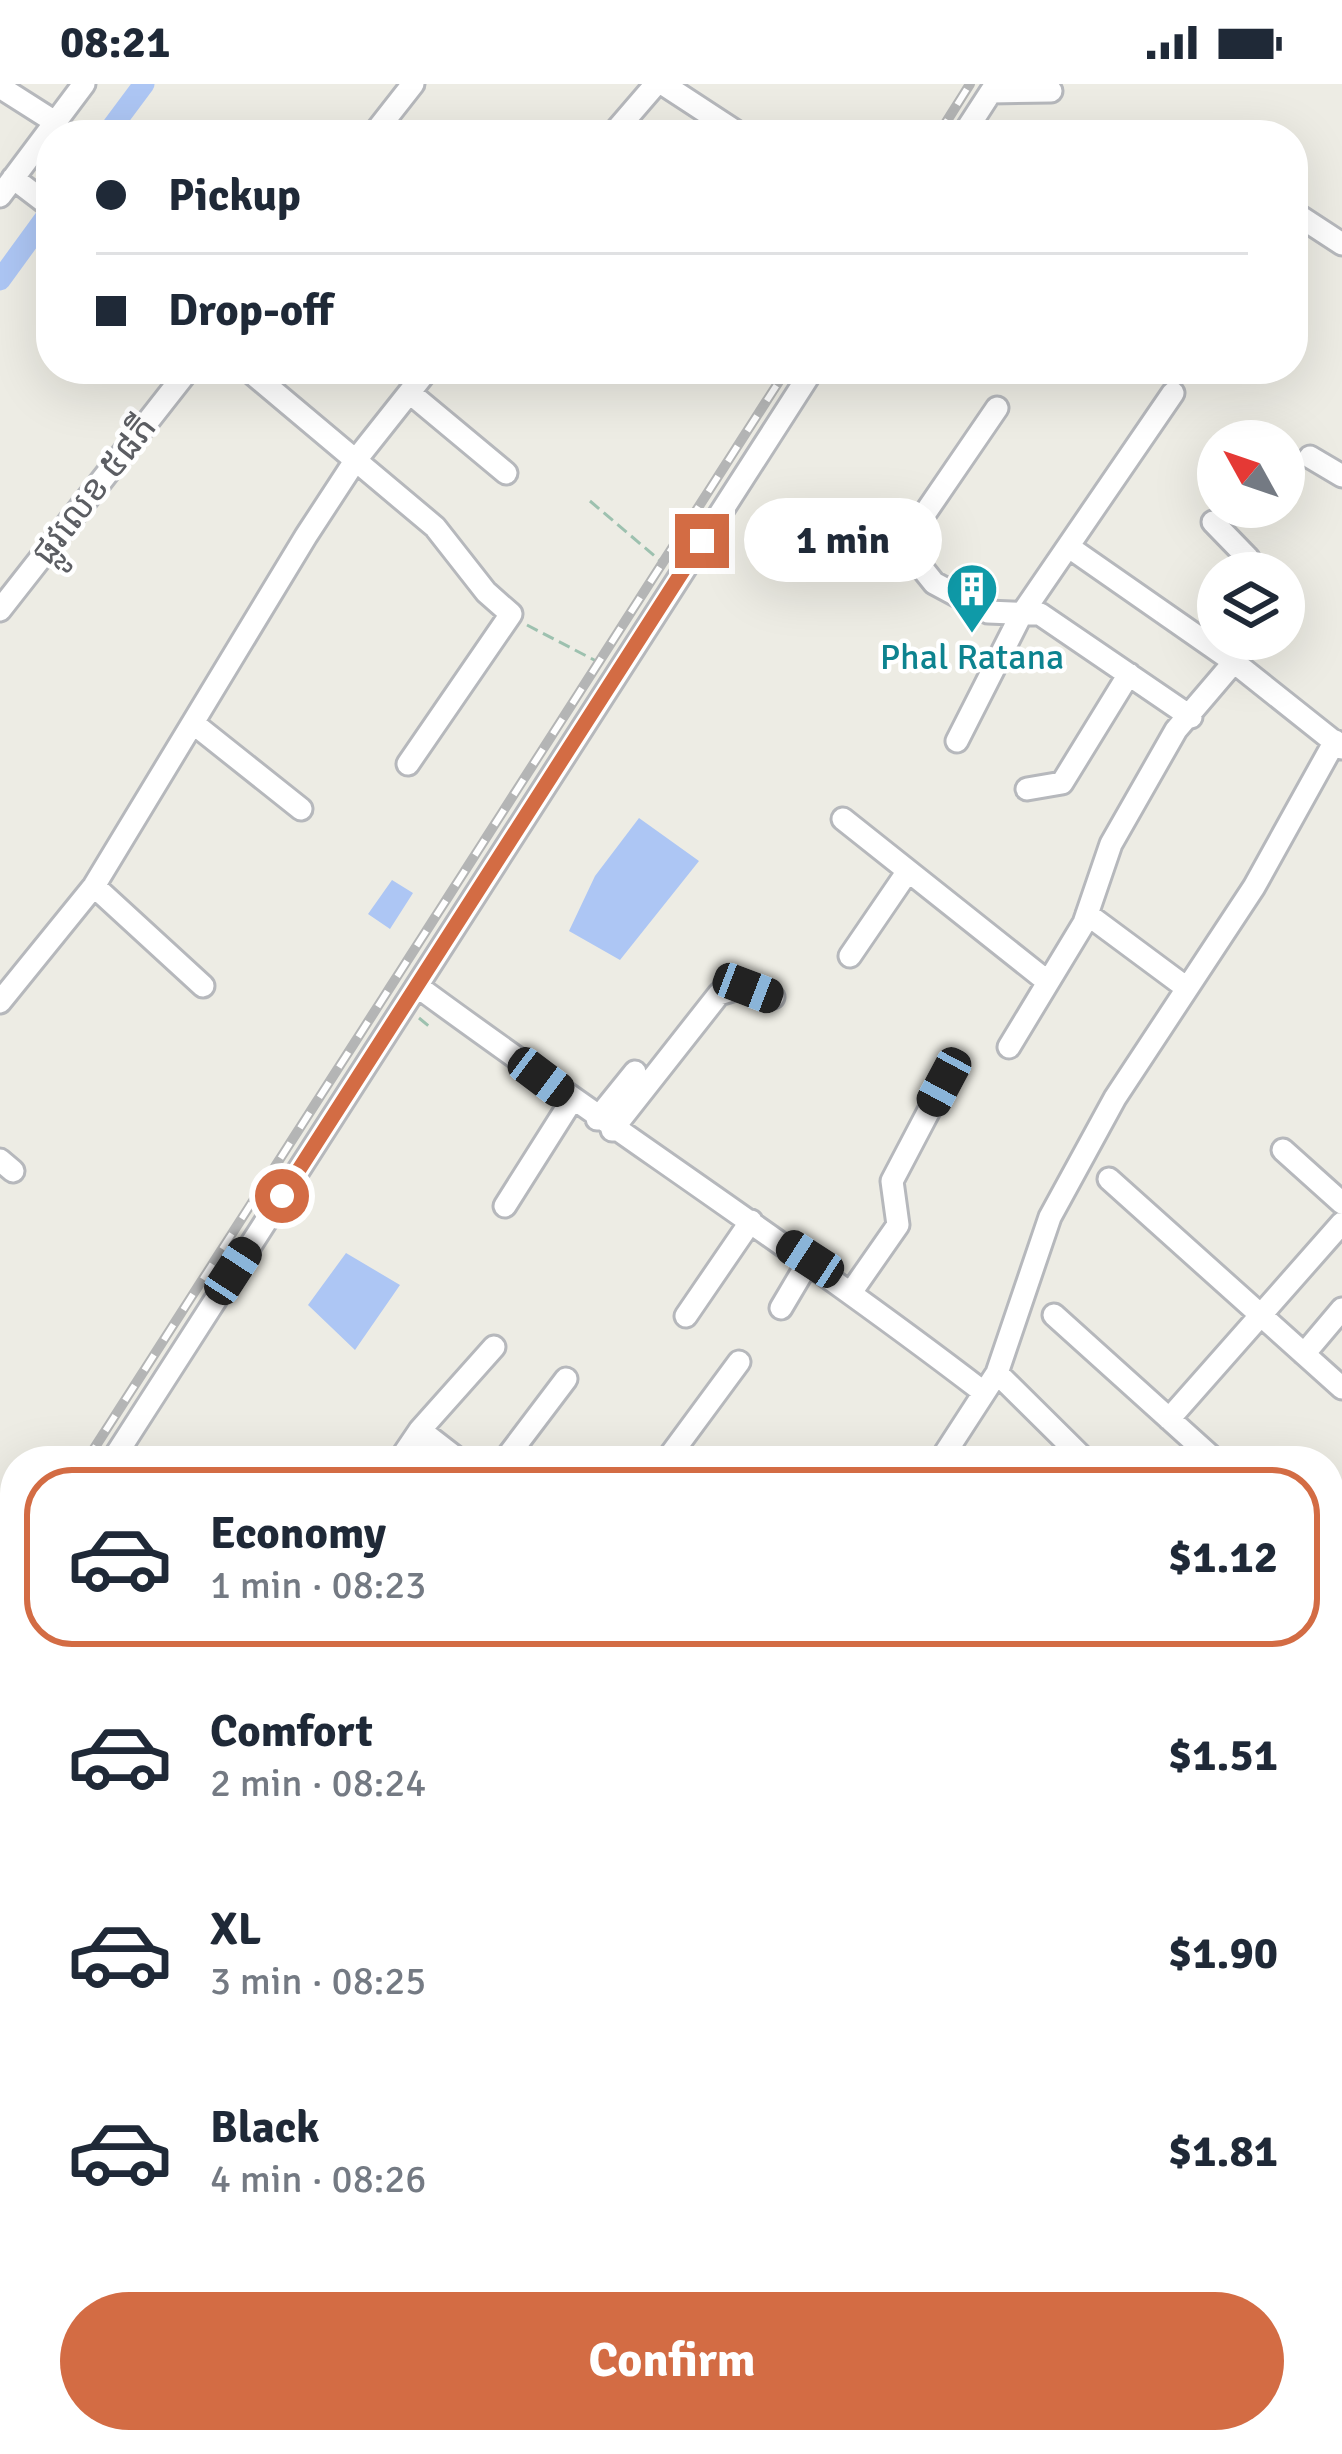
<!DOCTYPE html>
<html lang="en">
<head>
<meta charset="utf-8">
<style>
  :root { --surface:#fff; --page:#f2f2f3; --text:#1f2937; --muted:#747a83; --line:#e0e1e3; --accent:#d36c44 }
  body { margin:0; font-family:Signika,"Noto Sans Khmer",sans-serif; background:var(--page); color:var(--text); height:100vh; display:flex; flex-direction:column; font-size:45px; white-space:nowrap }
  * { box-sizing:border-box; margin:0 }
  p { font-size:39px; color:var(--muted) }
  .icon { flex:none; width:66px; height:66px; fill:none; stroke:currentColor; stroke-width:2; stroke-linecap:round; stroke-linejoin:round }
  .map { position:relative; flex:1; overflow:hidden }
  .panel { position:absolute; left:0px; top:1362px; width:1344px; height:1008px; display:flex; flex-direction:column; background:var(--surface); border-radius:48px 48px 0 0; box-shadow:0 12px 48px #0002 }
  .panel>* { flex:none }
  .guide { position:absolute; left:36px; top:36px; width:1272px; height:264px; border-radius:48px; box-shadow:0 12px 48px #0002; display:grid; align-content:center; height:264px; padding:0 60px; background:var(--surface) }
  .needle { width:78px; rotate:310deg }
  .buttons { position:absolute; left:1197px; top:336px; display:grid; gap:24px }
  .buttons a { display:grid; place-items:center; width:108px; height:108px; border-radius:50%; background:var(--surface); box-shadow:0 12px 48px #0002; font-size:60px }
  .end { position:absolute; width:54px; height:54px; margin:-27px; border:15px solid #d36c44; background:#fff; box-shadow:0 0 0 6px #fff }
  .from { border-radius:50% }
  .bubble { position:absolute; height:84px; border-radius:42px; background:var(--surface); box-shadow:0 12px 48px #0002; font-size:39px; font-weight:800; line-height:84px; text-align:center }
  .car { position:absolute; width:36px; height:72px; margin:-36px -18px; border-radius:15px; box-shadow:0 0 9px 3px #0007; background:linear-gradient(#222 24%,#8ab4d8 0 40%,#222 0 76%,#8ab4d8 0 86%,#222 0) }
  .guide b { display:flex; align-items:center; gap:42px; height:114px; font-size:45px }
  .guide b+b { border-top:3px solid var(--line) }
  .guide i { width:30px; height:30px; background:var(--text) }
  ul { padding:21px 0 0; list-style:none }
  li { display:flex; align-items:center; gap:36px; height:180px; margin:0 24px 18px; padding:0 36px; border:6px solid transparent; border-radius:48px }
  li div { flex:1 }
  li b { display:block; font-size:45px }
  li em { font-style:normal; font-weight:800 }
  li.active { border-color:var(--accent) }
  li>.icon { width:108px; height:108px; stroke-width:1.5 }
  .action { display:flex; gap:24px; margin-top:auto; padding:24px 60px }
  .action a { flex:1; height:138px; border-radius:72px; background:var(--accent); color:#fff; font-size:48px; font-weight:800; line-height:138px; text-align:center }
  .status { display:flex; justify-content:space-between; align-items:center; height:84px; padding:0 60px; background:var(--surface); direction:ltr }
  .status svg { height:33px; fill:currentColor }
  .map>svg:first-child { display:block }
</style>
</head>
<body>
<div class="status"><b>08:21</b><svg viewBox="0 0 49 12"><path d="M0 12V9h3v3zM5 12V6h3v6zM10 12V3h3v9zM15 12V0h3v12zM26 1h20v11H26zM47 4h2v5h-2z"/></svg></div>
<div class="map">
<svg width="1342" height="2370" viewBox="0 0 1342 2370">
  <rect width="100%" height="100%" fill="#edece4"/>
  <path fill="#adc6f4" d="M 639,734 L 699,777 L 620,876 L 569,847 L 595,792 Z
    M 392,796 L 413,809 L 390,845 L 368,830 Z
    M 346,1169 L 400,1201 L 355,1266 L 308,1221 Z
    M 0,2223 L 15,2234 L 15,2316 L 0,2304 Z"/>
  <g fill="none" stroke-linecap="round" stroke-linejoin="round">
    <path stroke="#adc6f4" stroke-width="21" d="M 106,51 L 144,0
      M 0,196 L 51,126"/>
    <g stroke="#b6b8bc" stroke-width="27">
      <path id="minor" d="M 663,0 L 741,51
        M 0,3 L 55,38
        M 991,8 L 1051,7
        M 373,51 L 413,0
        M 612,51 L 656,0
        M 963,51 L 996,0
        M 13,94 L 51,123
        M 0,112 L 84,0
        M 1293,128 L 1342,160
        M 247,285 L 435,443 L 486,508 L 511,530 L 408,680
        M 410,309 L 506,389
        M 997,324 L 917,441 L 910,469 L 934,499 L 988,528 L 1040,530 L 1191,633
        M 1310,373 L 1342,392
        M 1213,438 L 1248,474 L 1247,489
        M 1069,463 L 1234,578 L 1342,664
        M 0,526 L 189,285
        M 193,639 L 301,725
        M 957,657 L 1021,531 L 1173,309
        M 1027,705 L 1062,699 L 1129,590
        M 843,735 L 1048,898
        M 94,802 L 203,902
        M 1087,830 L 1184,902
        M 850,872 L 908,787
        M 417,902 C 604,1040 798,1166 982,1307
        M 0,918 L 94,802 L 306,452 L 355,377 L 428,285
        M 1009,963 L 1084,839 L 1111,760 L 1176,646 L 1234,578
        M 597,1035 L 635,988
        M 612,1046 L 719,910 L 742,903 L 773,913
        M 1283,1066 L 1342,1119
        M 0,1076 L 13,1087
        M 1109,1095 L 1342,1304
        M 505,1122 L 572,1016
        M 852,1207 L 898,1141 L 892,1097 L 944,998
        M 781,1224 L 810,1175
        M 1054,1231 L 1216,1377
        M 686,1232 L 751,1137
        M 1304,1270 L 1342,1225
        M 997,1289 L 1086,1377
        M 1169,1335 L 1342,1139
        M 420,1346 L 494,1263
        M 112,1377 L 813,285
        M 399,1377 L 420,1346 L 460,1377
        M 504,1377 L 566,1295
        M 666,1377 L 739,1278
        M 940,1377 L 997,1289 L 1050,1133 L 1115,1014 L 1254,803 L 1335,657
        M 1329,1480 L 1342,1491
        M 0,1551 L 15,1527
        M 0,1605 L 15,1617
        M 1329,1618 L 1342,1631
        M 0,1665 L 15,1641
        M 0,1678 L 15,1690
        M 1329,1788 L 1342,1800
        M 1329,1861 L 1342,1870
        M 1329,2078 L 1342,2089
        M 1329,2184 L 1342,2169
        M 0,2193 L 15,2206
        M 1329,2267 L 1342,2279
        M 194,2355 L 212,2370
        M 495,2355 L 504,2370
        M 638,2355 L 654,2370
        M 779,2355 L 803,2370
        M 995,2355 L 1011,2370
        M 1248,2355 L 1266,2370
        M 239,2370 L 256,2355"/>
    </g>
    <g stroke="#d4c11c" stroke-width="36">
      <path id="highway" d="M 1329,1675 L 1342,1661
        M 1329,1723 L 1342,1709
        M 714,2370 L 727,2355
        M 756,2370 L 768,2355"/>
    </g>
    <path stroke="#9dc1af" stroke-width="3" stroke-dasharray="12 6" stroke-linecap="butt" d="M 590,417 L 664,480
      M 527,541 L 598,578
      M 419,934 L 431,944"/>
    <use href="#minor" stroke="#fff" stroke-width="21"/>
    <use href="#highway" stroke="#efeb98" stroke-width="30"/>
    <g stroke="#b4b5b5" stroke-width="10">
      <path id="rail" d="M 938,51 L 970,0
        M 86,1377 L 787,285
        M 0,1512 L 15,1488"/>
    </g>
    <use href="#rail" stroke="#fff" stroke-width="6" stroke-dasharray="18" stroke-linecap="butt"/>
  </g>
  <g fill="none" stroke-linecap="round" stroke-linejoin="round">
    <path stroke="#d36c44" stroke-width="15" d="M 282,1112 L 702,457"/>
  </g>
  <defs>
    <g id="building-pin" transform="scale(2.7)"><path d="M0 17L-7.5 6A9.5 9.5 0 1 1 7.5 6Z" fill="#0f9aa8" stroke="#fff"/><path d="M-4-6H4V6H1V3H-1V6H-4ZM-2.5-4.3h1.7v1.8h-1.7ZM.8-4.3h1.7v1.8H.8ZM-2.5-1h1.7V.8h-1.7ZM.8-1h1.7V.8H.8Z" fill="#fff"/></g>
  </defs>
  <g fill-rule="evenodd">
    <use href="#building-pin" x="972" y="505"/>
  </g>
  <g text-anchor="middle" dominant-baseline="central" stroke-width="9" stroke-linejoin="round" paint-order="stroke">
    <g font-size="36" fill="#5c5e63" stroke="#fff">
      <text transform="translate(94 406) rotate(-52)">ផ្លូវលេខ ៥៨ភី</text>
    </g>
    <g font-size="36" fill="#0d838f" stroke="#fff">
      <text x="972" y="573">Phal Ratana</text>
    </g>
  </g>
</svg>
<div class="buttons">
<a><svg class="needle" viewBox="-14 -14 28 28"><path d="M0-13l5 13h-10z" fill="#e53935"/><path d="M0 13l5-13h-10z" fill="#747a83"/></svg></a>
<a><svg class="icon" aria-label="layers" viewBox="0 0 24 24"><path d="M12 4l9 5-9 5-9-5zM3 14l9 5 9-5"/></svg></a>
</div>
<i class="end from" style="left:282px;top:1112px"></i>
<i class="end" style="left:702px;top:457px"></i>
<div class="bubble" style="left:744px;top:414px;width:198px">1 min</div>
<i class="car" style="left:748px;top:904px;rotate:111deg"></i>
<i class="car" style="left:541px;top:993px;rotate:127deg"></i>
<i class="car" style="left:944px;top:998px;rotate:208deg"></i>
<i class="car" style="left:810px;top:1175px;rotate:303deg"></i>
<i class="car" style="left:233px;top:1187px;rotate:33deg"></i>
<div class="guide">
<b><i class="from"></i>Pickup</b>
<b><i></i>Drop-off</b>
</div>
<section class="panel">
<ul>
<li class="active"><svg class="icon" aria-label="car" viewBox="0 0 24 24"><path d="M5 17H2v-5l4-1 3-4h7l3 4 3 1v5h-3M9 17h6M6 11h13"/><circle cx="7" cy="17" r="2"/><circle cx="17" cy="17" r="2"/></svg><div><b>Economy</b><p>1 min · 08:23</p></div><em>$1.12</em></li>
<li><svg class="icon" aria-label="car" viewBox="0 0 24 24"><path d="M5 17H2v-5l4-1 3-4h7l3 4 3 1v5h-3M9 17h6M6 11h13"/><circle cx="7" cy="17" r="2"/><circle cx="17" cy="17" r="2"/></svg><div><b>Comfort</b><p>2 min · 08:24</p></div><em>$1.51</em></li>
<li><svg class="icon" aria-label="car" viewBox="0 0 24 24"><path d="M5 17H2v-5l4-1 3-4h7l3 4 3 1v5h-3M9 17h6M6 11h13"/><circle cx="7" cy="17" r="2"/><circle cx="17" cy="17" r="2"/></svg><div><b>XL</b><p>3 min · 08:25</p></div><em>$1.90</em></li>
<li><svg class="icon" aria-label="car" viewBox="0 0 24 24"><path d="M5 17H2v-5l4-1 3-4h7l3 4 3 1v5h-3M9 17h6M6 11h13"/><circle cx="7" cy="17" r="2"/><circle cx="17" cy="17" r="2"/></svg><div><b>Black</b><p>4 min · 08:26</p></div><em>$1.81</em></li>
</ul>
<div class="action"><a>Confirm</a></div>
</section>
</div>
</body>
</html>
